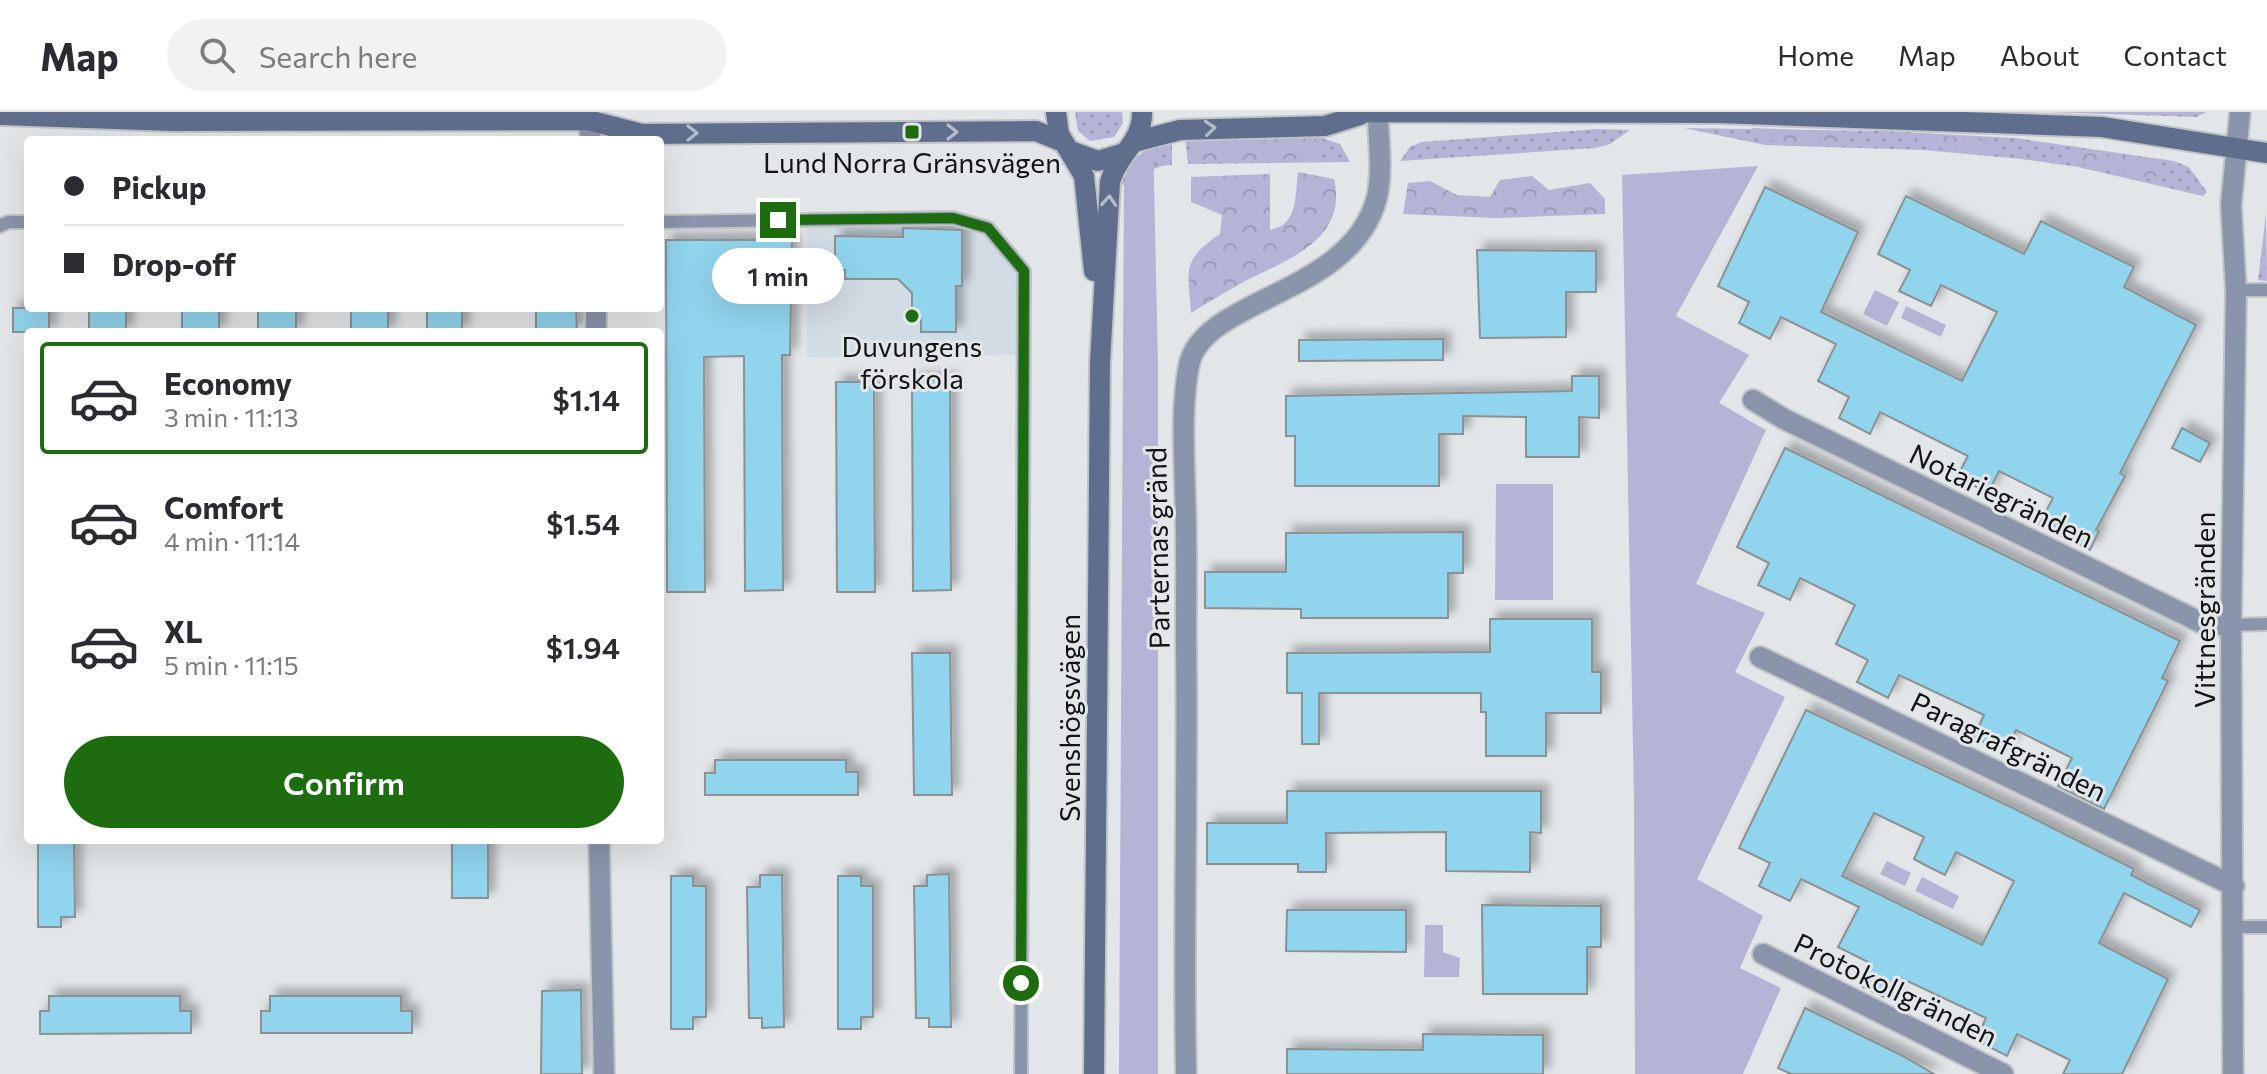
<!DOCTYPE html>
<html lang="en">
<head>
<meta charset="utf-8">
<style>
  :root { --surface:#fff; --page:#f2f2f3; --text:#2b2b33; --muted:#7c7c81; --line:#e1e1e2; --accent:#1d6c0f }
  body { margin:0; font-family:Commissioner,sans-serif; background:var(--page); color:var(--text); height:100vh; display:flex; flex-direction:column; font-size:30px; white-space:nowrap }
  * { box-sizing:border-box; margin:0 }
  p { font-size:26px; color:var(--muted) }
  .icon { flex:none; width:44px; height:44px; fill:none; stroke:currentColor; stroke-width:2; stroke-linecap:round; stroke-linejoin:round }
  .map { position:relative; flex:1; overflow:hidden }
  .side { position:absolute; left:24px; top:216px; width:640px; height:516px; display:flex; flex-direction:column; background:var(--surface); border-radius:8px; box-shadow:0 8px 32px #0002 }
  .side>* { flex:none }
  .top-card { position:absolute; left:24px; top:24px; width:640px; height:176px; border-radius:8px; box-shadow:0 8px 32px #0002; display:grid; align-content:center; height:176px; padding:0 40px; background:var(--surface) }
  .end { position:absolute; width:36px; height:36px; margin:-18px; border:10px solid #1d6c0f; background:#fff; box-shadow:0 0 0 4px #fff }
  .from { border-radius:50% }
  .bubble { position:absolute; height:56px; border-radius:28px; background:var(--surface); box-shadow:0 8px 32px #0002; font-size:26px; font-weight:600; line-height:56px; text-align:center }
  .top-card b { display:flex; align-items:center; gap:28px; height:76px; font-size:30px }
  .top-card b+b { border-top:2px solid var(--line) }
  .top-card i { width:20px; height:20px; background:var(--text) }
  ul { padding:14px 0 0; list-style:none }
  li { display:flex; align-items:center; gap:24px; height:112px; margin:0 16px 12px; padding:0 24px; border:4px solid transparent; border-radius:8px }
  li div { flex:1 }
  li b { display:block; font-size:30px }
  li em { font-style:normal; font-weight:600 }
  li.on { border-color:var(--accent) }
  li>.icon { width:72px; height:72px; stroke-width:1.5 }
  .cta { display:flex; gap:16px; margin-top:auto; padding:16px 40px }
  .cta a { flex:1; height:92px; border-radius:48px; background:var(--accent); color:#fff; font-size:32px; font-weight:600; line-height:92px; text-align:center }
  header { display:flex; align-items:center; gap:48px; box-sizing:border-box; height:112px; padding:0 40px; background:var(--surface); border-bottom:2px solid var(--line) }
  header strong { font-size:38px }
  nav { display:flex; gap:44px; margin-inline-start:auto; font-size:28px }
  .search { width:560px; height:72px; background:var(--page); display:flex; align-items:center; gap:20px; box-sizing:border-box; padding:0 28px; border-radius:44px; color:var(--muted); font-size:30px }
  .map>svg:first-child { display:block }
</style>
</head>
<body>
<header>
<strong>Map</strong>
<div class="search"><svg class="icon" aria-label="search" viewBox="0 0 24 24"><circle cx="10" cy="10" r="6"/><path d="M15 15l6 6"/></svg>Search here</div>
<nav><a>Home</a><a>Map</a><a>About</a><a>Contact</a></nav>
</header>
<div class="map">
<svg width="2267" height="962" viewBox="0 0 2267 962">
  <defs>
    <pattern id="grass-dots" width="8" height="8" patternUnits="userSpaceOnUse" patternTransform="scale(2)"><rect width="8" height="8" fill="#b5b4d6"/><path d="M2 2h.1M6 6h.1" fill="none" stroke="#9b9ab7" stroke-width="1.8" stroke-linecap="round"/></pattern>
    <pattern id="forest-crowns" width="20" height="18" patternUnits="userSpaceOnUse" patternTransform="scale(2)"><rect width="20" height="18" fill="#b5b4d6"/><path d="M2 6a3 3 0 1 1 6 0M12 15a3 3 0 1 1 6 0" fill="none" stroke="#9b9ab7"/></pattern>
    <filter id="shadow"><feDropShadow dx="7" dy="-7" stdDeviation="4" flood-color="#0004"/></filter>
  </defs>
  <rect width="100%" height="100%" fill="#e2e6e9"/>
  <path fill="#d2dce5" d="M 963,112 L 990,126 L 1017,164 L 1017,243 L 807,245 L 807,115 Z"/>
  <path fill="url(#grass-dots)" d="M 1075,0 L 1122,0 L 1123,11 L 1114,25 L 1090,29 L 1078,19 Z
    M 2045,0 L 2207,0 L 2196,5 Z
    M 1684,16 L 1884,19 L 2015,26 L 2174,49 L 2189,55 L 2207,80 L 2203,84 L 2078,55 L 2022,47 L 1923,38 L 1765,33 Z
    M 1598,17 L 1630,18 L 1610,32 L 1596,36 L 1400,49 L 1410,35 L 1421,30 Z
    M 1313,23 L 1340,32 L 1350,50 L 1188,52 L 1185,26 Z
    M 1172,29 L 1172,53 C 1147,53 1140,73 1120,73 L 1135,45 Z
    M 2266,102 L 2267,169 L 2258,168 Z"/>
  <path fill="url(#forest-crowns)" d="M 1752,16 L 1855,20 L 1860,26 L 1785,31 L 1757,25 Z
    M 1919,21 L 1993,30 L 1990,39 L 1913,34 Z
    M 1316,27 L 1320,47 L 1193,48 L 1192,29 Z
    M 2066,38 L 2161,52 L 2166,58 L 2164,64 L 2149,66 L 2070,49 Z
    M 1298,60 L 1334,67 C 1348,127 1289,147 1245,169 C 1227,179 1209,190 1191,201 C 1188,158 1181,148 1220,122 L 1222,103 L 1191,90 L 1191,65 L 1270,62 L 1270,118 C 1298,113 1295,85 1298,60 Z
    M 1532,64 L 1549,78 L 1590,71 L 1605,87 L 1605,102 L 1497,106 L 1403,102 L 1408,71 L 1430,69 L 1457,83 L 1490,85 L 1500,68 Z"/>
  <path fill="#b5b4d6" d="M 1153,23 L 1158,253 L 1158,962 L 1119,962 L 1124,70 Z
    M 1758,54 L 1676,204 L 1749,243 L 1719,291 L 1766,318 L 1696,472 L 1765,501 L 1735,560 L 1785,585 L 1697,767 L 1763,804 L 1740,856 L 1781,876 L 1743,962 L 1635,962 L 1634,688 L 1622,63 Z
    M 1875,178 L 1899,190 L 1887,214 L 1863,202 Z
    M 1906,194 L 1946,213 L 1941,225 L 1901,206 Z
    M 1496,372 L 1553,372 L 1553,488 L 1495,488 Z
    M 1887,749 L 1911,761 L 1905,774 L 1880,762 Z
    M 1922,765 L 1959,784 L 1953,797 L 1915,779 Z
    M 1425,813 L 1443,813 L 1443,840 L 1460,846 L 1459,865 L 1424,865 Z"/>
  <path fill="#91d4ed" stroke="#8c9193" stroke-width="2" fill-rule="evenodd" filter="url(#shadow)" d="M 1765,75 L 1858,120 L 1821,200 L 1962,269 L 1997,200 L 1941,173 L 1931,194 L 1899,179 L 1910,158 L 1878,142 L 1906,84 L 2024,142 L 2041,109 L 2134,155 L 2124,175 L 2196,213 L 2120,361 L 2125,364 L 2096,418 L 2099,419 L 2090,438 L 2039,413 L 2053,386 L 1999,359 L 1988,381 L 1957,365 L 1968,344 L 1880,300 L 1870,322 L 1839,306 L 1849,285 L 1818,269 L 1836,232 L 1781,205 L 1770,227 L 1739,211 L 1749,190 L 1718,174 Z
    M 903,116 L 962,118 L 962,174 L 956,174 L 956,220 L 921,220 L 921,207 L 912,207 L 912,181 L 898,167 L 845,167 L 845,158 L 835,158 L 835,124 L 903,125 Z
    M 666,128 L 792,128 L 790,243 L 782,243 L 783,478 L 745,479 L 744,244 L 704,245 L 705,480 L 667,480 Z
    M 1477,138 L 1596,139 L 1596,180 L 1566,180 L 1566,225 L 1480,226 Z
    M 13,196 L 49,196 L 49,220 L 13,220 Z
    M 89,196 L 126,196 L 126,220 L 89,220 Z
    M 182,196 L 219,196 L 219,220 L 182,220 Z
    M 258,196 L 296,196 L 296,220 L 258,220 Z
    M 351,196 L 388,196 L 388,220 L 351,220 Z
    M 427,196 L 462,196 L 462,220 L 427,220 Z
    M 536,196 L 576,196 L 577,220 L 536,220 Z
    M 1443,227 L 1443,248 L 1299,249 L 1299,228 Z
    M 1572,264 L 1599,264 L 1599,306 L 1579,305 L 1579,345 L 1526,345 L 1526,305 L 1463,304 L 1463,322 L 1439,322 L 1439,374 L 1295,374 L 1295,324 L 1286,324 L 1286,284 L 1572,279 Z
    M 912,268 L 950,268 L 951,478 L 913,479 Z
    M 836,270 L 874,270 L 875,480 L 837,480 Z
    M 2182,316 L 2210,331 L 2200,350 L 2172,336 Z
    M 1785,336 L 2180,529 L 2162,566 L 2168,569 L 2104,697 L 2058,674 L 2072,646 L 2016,618 L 2005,641 L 1974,625 L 1984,603 L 1899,563 L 1888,586 L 1857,570 L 1868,548 L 1836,532 L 1855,493 L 1800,466 L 1790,488 L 1758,473 L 1769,451 L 1737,435 Z
    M 1463,420 L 1463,461 L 1448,461 L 1448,506 L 1301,506 L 1301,497 L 1205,496 L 1205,460 L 1286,460 L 1286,421 Z
    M 1490,507 L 1592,507 L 1592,560 L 1601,560 L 1601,601 L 1546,601 L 1546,644 L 1486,644 L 1486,600 L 1481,600 L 1481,581 L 1319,581 L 1319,632 L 1302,632 L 1302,581 L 1287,581 L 1287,541 L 1490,540 Z
    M 912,541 L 950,541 L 952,683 L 914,683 Z
    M 1806,598 L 2013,696 L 2134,757 L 2131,763 L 2200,798 L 2191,815 L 2124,781 L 2099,831 L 2168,867 L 2122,962 L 2063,962 L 2070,948 L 2017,922 L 2007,944 L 1976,928 L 1986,906 L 1901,866 L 1890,888 L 1859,873 L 1870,851 L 1838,835 L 1859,795 L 1801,767 L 1790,789 L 1759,774 L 1770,751 L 1739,736 ZM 1874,701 L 1924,725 L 1914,747 L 1927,754 L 1945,763 L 1956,740 L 2014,769 L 1982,833 L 1842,764 Z
    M 715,648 L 846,648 L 846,660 L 858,660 L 858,683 L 705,683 L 705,661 L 715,661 Z
    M 1287,679 L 1541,679 L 1541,721 L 1530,720 L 1530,760 L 1446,759 L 1446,720 L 1326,721 L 1326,760 L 1298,760 L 1298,752 L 1207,752 L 1207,711 L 1287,711 Z
    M 38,728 L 74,728 L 75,805 L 61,805 L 61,815 L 38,815 Z
    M 452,728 L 488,728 L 488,786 L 452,786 Z
    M 949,762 L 951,915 L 929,915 L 929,906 L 916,906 L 914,774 L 927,774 L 927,763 Z
    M 760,763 L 782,763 L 784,915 L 762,916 L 762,906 L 749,906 L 747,775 L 760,775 Z
    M 671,764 L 693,764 L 693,774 L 706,774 L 706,905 L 693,905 L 693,917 L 671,917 Z
    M 838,764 L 861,764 L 861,774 L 873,774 L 873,905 L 861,905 L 861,917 L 838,917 Z
    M 1482,793 L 1601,794 L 1601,835 L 1587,835 L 1587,882 L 1483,882 Z
    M 1287,798 L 1406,798 L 1406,840 L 1286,839 Z
    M 581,878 L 582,962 L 541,962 L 542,879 Z
    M 49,884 L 180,884 L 180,899 L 191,899 L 191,921 L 40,922 L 40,899 L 49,899 Z
    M 270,884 L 401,884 L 401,899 L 412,899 L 412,921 L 261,921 L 261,899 L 270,899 Z
    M 1805,896 L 1899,942 L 1934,962 L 1791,962 L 1778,956 Z
    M 1423,922 L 1543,923 L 1543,962 L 1287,962 L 1287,937 L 1423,938 Z"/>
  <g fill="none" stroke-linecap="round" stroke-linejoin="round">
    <g stroke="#c1c4c7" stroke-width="16">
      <path id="lane" d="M 660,110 L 953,106 L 988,116 L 1024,159 L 1021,962
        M 0,114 L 8,110 L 28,110
        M 2236,178 L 2267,178
        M 2231,513 L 2267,512
        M 2234,815 L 2267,815"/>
    </g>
    <g stroke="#c1c4c7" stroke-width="24">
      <path id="street" d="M 587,0 L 591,28
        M 596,196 L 596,220
        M 1753,288 L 1784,307 L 2206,513 L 2231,513
        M 1760,545 L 2234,774
        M 599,728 L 604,962
        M 1763,842 L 2003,962
        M 1186,962 C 1183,816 1188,671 1186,525 C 1186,477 1187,428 1185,380 C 1184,338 1181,294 1189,253 C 1203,185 1352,184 1377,85 C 1383,59 1378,27 1378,0
        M 2233,962 L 2231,513 L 2236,178 L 2231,93 L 2240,0"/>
    </g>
    <g stroke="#c1c4c7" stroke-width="24">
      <path id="secondary" d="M 1056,0 L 1059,22 L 1084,64 L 1094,159
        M 1348,0 L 1720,1 L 2102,15 L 2267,41
        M 0,3 L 173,9 L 588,8 L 642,22 L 1036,19 L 1063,30
        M 1134,30 L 1180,18 L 1325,14 L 1360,3
        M 1073,40 L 1098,49 L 1124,41
        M 1094,962 L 1100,251 L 1110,70 C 1117,42 1143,30 1142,0"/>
    </g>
    <use href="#lane" stroke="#8a94aa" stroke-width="12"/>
    <use href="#street" stroke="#8a94aa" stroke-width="20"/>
    <use href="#secondary" stroke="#606e8d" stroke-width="20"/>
  </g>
  <defs><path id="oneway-chevron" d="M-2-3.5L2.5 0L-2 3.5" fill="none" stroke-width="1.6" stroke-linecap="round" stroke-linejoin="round" transform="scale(2)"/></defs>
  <g stroke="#b4bcc9">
    <use href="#oneway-chevron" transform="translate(1210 16) rotate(-5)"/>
    <use href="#oneway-chevron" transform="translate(952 20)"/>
    <use href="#oneway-chevron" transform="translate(692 21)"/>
    <use href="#oneway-chevron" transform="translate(1109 89) rotate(-86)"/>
  </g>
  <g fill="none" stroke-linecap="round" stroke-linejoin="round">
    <path stroke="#1d6c0f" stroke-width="10" d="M 778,108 L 953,106 L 988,116 L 1024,159 L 1021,871"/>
  </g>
  <g fill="#1d6c0f" stroke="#e2e6e9" stroke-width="3">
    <rect x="904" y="12" width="16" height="16" rx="4"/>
    <circle cx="912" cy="204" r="8"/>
  </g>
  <g text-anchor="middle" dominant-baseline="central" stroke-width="6" stroke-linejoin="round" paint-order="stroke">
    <g font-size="28" fill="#131415" stroke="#e2e6e9">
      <text x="912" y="50">Lund Norra Gränsvägen</text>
      <text x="912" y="234">Duvungens<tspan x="912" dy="32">förskola</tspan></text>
    </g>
    <g font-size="28" fill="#131415" stroke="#e2e6e9">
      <text transform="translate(2002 383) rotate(26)">Notariegränden</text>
      <text transform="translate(1157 436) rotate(-91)">Parternas gränd</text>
      <text transform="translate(2204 498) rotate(-90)">Vittnesgränden</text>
      <text transform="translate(1069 606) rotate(-90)">Svenshögsvägen</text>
      <text transform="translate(2009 634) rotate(26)">Paragrafgränden</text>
      <text transform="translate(1896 877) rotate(26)">Protokollgränden</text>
    </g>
  </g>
</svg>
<i class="end from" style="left:1021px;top:871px"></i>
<i class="end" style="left:778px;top:108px"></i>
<div class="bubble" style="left:712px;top:136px;width:132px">1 min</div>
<div class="top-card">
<b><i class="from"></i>Pickup</b>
<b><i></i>Drop-off</b>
</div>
<section class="side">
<ul>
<li class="on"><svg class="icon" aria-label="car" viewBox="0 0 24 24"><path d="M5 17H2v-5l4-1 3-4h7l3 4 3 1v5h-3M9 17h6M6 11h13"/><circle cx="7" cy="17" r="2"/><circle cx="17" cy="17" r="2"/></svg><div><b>Economy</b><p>3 min · 11:13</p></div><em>$1.14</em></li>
<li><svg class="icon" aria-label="car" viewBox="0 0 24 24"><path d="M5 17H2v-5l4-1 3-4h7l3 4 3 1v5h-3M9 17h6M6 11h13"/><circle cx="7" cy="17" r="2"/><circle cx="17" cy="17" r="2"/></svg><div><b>Comfort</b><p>4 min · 11:14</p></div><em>$1.54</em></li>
<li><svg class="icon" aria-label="car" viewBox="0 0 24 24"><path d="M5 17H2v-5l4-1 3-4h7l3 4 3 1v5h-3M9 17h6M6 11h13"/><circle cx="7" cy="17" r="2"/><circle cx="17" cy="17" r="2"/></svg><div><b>XL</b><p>5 min · 11:15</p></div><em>$1.94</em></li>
</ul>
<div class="cta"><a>Confirm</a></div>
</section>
</div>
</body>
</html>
